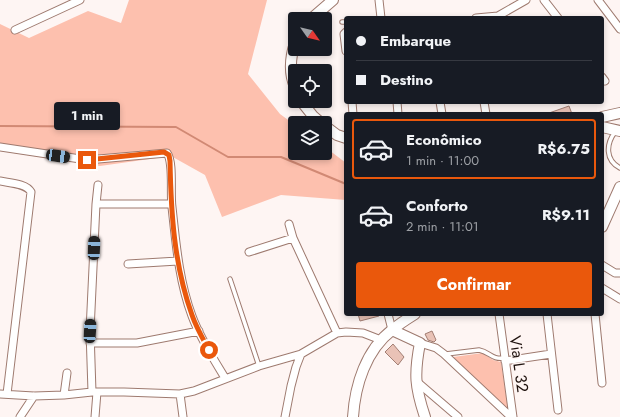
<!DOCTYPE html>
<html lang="pt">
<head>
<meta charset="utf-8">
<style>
  :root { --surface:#171b24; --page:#242831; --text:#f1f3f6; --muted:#9ea1a6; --line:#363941; --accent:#ea580c }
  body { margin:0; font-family:Jost,sans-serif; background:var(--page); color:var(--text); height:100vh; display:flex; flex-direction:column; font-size:15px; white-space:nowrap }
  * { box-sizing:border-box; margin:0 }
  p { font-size:13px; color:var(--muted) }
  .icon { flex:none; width:22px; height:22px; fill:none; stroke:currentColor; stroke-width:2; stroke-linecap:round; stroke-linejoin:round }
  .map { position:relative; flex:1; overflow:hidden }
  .drawer { position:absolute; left:344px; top:112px; width:260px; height:204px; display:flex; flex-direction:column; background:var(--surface); border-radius:4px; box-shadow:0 2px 6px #0003 }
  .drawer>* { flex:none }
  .banner { position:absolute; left:344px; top:16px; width:260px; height:88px; border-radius:4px; box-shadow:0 2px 6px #0003; display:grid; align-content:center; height:88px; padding:0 12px; background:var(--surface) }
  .needle { width:26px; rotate:124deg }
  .tools { position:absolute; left:288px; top:12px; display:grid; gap:8px }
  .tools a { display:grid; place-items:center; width:44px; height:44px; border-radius:4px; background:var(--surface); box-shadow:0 2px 6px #0003; font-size:20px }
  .end { position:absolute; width:18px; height:18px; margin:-9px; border:5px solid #ea580c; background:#fff; box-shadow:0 0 0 2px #fff }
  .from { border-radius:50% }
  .bubble { position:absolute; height:28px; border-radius:4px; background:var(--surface); box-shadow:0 2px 6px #0003; font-size:13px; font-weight:700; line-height:28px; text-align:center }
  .car { position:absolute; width:12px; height:24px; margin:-12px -6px; border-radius:5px; box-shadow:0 0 3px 1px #0007; background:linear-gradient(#222 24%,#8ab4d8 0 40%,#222 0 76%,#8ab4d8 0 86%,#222 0) }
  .banner b { display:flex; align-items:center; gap:14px; height:38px; font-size:15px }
  .banner b+b { border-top:1px solid var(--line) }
  .banner i { width:10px; height:10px; background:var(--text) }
  ul { padding:7px 0 0; list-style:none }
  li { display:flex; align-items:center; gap:12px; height:60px; margin:0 8px 6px; padding:0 4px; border:2px solid transparent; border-radius:4px }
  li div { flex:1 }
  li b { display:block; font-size:15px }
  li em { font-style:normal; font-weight:700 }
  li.active { border-color:var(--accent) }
  li>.icon { width:36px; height:36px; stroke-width:1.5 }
  .action { display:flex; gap:8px; margin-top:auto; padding:8px 12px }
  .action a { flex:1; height:46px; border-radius:4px; background:var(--accent); color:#fff; font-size:16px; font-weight:700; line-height:46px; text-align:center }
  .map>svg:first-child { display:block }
</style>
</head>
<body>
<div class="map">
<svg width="620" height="417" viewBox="0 0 620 417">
  <rect width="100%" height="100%" fill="#fef5f3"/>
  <path fill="#fdc0ae" d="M 129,0 L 267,0 L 248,74 L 280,114 L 295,125 L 295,153 L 325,153 L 325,147 L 346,163 L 346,200 L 281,195 L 222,217 L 205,175 L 171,156 L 100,166 L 0,151 L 0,24 L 29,38 L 88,11 L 121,23 Z
    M 483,353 L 493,360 L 501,362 L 508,409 L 495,399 L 453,357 Z"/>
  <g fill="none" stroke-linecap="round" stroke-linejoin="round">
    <path stroke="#d18974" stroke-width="2" d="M 0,126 L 176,127 L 228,157 L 281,157 L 346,184"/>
  </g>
  <path fill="#e9c2b6" stroke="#a27e73" d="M 569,106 L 572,114 L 549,114 L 549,113 Z
    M 358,314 L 379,314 L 379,316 L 360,321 Z
    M 432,331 L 436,340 L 434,342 L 428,340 L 425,334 Z
    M 393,344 L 404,357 L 398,365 L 385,352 Z"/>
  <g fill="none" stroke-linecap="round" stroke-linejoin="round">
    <g stroke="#9e7a6f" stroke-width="5.5">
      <path id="lane" d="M 342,22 L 346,22
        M 615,132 C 606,144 605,160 620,168
        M 230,279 L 259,366
        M 446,354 L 479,350 C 490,352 492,360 504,358"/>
    </g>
    <g stroke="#9e7a6f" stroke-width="9">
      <path id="street" d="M 379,0 L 381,18
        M 544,0 L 558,18
        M 598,0 L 620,29
        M 476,18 L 498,16 L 526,0
        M 15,30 L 80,0
        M 346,32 L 344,34 L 346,51
        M 602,77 L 605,81
        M 352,102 L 353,114
        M 397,102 L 398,114
        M 440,102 L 442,114
        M 484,102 L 486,114
        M 0,147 L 87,160 L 167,153 C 174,162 170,194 172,207 C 176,244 179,281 192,316 C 200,338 213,358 225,378
        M 0,181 C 9,183 26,183 31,192 L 7,394
        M 96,204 L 171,204
        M 289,224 L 293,238 L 337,333
        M 249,252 L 293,238
        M 128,264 L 178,261
        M 602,265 L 615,273 L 620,273
        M 602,288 L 620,299
        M 388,314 L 392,330
        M 499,314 L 513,417
        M 547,314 L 558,410
        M 595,314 L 602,383
        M 90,343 L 137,343 L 199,331
        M 420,343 L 436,348 L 444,354 L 511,417
        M 505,361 L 551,354
        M 416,381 L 458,417
        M 92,392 L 90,331 L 96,204 L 98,185
        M 0,394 L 34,396 L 64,395 L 92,392 L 124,392 L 180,394 L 194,391 L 259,366 L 301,354
        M 180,394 L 183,417
        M 64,395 L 67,373
        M 20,417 L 34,396
        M 95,417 L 97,392
        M 285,417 L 291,386 L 296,367 L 301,354 L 337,333 L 346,332 L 363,333 L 381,340"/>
    </g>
    <g stroke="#9e7a6f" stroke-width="12">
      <path id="secondary" d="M 311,19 L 333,0
        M 295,43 C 290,58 289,73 295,87
        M 301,101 L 313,116 L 321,123
        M 602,117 L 620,113
        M 325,126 L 337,135 L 346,138
        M 602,127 L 620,131
        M 602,227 L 620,187
        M 392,330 L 420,343 C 414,374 415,387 425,417
        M 353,417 C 355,385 366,350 392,330 C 399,324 407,319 415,314"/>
    </g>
    <use href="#lane" stroke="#fff" stroke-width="3.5"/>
    <use href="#street" stroke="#fff" stroke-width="7"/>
    <use href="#secondary" stroke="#fff" stroke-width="10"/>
  </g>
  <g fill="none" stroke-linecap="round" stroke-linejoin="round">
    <path stroke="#ea580c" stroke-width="5" d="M 87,160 L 164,152 L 169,155 L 170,161 C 171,213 174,265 192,315 C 196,327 203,339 209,350"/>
  </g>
  <g text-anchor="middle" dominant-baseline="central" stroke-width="3" stroke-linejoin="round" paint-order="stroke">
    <g font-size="16" fill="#1f120e" stroke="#fef5f3">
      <text transform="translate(519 364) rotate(82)">Via L 32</text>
    </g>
  </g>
</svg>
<div class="tools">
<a><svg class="needle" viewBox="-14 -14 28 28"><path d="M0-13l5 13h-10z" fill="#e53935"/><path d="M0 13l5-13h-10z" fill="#9ea1a6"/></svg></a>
<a><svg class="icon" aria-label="locate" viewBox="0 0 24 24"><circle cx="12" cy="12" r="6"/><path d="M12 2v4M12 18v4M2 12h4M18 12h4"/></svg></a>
<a><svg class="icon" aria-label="layers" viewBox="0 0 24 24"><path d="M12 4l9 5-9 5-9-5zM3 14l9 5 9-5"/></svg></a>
</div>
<i class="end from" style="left:209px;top:350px"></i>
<i class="end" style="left:87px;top:160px"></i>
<div class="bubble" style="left:54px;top:102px;width:66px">1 min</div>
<i class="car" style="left:58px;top:156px;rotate:98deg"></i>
<i class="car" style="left:94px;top:248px;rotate:2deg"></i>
<i class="car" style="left:90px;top:331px;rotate:3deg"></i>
<div class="banner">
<b><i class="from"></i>Embarque</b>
<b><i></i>Destino</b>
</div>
<section class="drawer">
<ul>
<li class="active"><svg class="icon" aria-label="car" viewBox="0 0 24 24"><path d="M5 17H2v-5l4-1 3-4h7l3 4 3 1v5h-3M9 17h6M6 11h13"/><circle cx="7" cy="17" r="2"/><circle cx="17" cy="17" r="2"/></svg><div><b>Econômico</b><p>1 min · 11:00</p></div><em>R$6.75</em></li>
<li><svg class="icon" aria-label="car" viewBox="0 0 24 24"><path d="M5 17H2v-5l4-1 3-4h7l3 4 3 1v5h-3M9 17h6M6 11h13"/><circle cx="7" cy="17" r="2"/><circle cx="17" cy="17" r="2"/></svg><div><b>Conforto</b><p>2 min · 11:01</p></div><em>R$9.11</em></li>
</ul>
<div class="action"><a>Confirmar</a></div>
</section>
</div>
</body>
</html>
